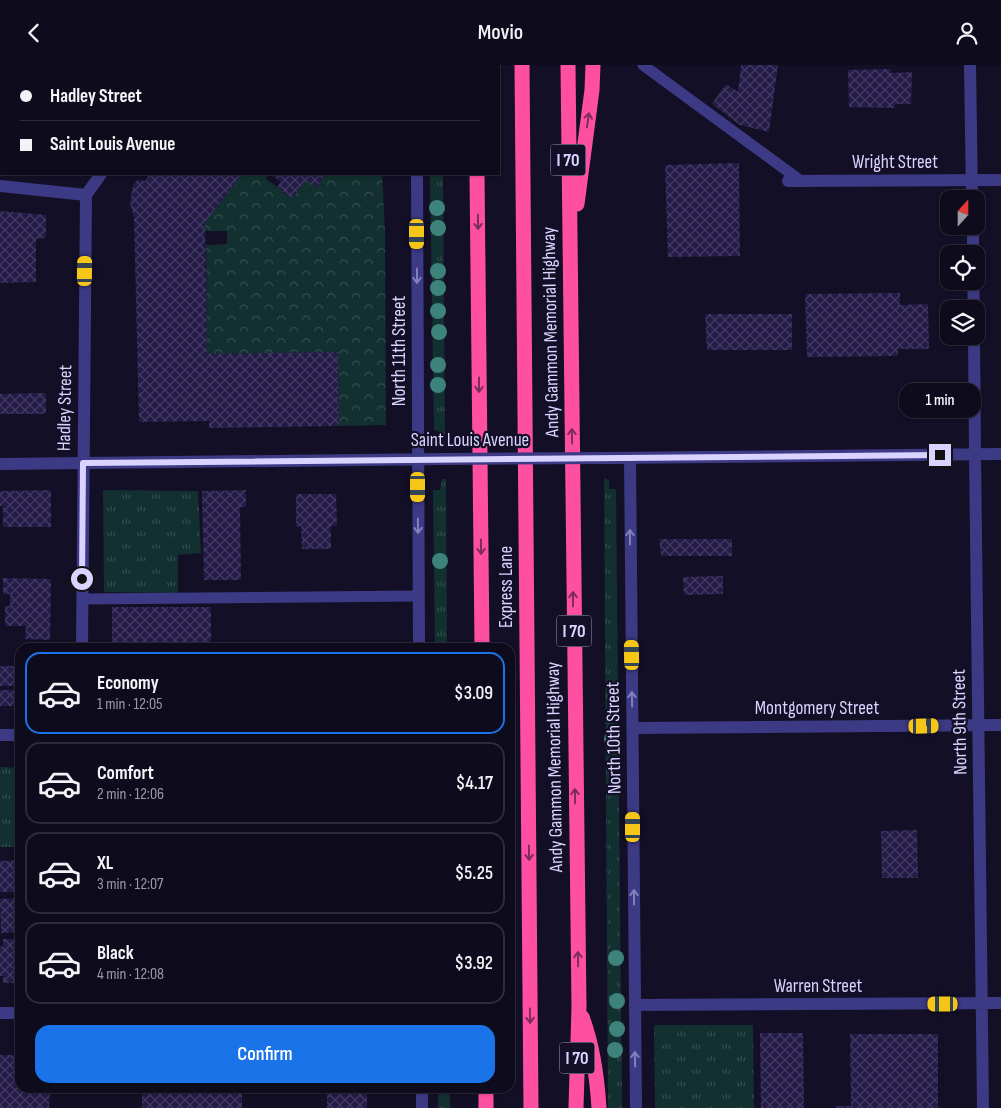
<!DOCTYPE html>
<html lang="en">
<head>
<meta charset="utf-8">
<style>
  :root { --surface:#0e0b1c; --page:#171425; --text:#f1f3f6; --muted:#9b9ba3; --line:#2e2b3b; --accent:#1a73e8 }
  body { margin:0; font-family:"Sofia Sans Condensed",sans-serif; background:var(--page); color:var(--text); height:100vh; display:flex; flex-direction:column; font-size:19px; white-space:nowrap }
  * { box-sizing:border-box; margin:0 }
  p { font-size:16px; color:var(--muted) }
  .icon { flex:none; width:28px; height:28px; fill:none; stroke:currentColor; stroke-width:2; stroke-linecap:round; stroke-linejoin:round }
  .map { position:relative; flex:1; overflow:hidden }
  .sheet { position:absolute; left:15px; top:578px; width:500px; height:450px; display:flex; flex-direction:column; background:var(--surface); border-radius:15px; box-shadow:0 1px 4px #0004,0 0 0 1px var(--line) }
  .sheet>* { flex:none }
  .top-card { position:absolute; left:0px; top:0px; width:500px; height:110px; box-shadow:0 1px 4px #0004,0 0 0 1px var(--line); display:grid; align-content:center; height:110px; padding:0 20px; background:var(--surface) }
  .needle { width:32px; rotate:21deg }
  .fabs { position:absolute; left:940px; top:125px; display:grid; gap:10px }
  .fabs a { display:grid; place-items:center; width:45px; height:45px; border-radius:10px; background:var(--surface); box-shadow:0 1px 4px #0004,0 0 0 1px var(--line); font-size:25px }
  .end { position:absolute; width:22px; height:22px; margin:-11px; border:6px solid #d9d4ff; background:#111; box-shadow:0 0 0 2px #111 }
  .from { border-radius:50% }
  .bubble { position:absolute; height:35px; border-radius:15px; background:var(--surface); box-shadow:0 1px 4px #0004,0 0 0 1px var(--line); font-size:16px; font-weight:600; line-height:35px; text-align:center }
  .car { position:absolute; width:15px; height:30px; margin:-15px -8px; border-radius:6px; box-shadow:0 0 4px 1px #0007; background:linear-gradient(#f5c518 24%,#345 0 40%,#f5c518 0 76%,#345 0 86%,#f5c518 0) }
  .top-card b { display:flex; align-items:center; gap:18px; height:48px; font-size:19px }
  .top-card b+b { border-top:1px solid var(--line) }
  .top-card i { width:12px; height:12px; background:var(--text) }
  ul { padding:9px 0 0; list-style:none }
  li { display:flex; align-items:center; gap:15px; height:82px; margin:0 10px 8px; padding:0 10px; border:2px solid var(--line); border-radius:15px }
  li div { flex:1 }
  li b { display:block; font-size:19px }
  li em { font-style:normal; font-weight:600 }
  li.current { border-color:var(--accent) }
  li>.icon { width:45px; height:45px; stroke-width:1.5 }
  .primary-button { display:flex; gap:10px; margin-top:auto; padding:10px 20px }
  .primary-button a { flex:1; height:58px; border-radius:15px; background:var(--accent); color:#fff; font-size:20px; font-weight:600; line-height:58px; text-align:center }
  header { display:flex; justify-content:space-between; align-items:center; height:65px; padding:0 20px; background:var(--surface); font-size:22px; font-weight:600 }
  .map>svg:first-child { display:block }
</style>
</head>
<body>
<header><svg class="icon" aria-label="back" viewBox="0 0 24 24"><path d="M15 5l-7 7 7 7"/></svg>Movio<svg class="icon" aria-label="person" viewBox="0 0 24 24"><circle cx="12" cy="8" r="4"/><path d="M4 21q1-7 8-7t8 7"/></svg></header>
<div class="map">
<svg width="1001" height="1043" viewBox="0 0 1001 1043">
  <defs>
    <pattern id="grass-tufts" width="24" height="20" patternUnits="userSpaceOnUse" patternTransform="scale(1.25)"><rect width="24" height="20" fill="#12302f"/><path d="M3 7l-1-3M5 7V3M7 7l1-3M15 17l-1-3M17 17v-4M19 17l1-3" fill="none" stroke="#344d4e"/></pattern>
    <pattern id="park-crowns" width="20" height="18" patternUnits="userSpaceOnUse" patternTransform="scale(1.25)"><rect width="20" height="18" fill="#12302f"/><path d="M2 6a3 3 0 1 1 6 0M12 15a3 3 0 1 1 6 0" fill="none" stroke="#344d4e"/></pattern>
    <pattern id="building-cross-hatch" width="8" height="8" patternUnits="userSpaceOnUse" patternTransform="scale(1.25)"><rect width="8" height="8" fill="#241b47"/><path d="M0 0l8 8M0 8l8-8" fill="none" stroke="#433b63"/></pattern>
  </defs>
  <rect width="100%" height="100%" fill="#130f26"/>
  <path fill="url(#grass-tufts)" d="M 430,109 L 443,109 L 445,374 L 440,372 L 438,366 L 434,365 Z
    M 604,413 L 609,415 L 609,424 L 616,424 L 622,1043 L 608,1043 Z
    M 442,414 L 446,414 L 447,582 L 435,582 L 433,425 L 440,425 Z
    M 103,425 L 198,426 L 201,488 L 178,490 L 178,528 L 104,527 Z
    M 0,702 L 20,703 L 20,782 L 0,782 Z
    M 654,960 L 753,960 L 754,1043 L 655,1043 Z
    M 438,1023 L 450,1023 L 450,1043 L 438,1043 Z"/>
  <path fill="url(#park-crowns)" d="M 242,109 L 269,109 L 266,114 L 292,133 L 306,115 L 316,122 L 326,109 L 382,109 L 385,166 L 386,360 L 339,361 L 338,287 L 207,289 L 206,180 L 227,179 L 227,166 L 205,166 L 205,158 Z"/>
  <path fill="url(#building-cross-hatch)" d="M 741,0 L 778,0 L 769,67 L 740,60 L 712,39 L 726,19 L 738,27 Z
    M 891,4 L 891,8 L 912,7 L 911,39 L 895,39 L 895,43 L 849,42 L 848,5 Z
    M 739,98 L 740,191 L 668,192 L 665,100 Z
    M 150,109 L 242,109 L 205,158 L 207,289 L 338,287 L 339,361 L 209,363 L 209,356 L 139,357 L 134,153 L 130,138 L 133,120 L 137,115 L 145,116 Z
    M 270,109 L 326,109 L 316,122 L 306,115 L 292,133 L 277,122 L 281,117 Z
    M 0,146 L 46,150 L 46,173 L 36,174 L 36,217 L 0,218 Z
    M 900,228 L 900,240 L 928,239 L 929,284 L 898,284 L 898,291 L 807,292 L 805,229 Z
    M 705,249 L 792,249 L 792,285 L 707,285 Z
    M 46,328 L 46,349 L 0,349 L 0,329 Z
    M 51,425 L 51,462 L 3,462 L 3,441 L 0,441 L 0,426 Z
    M 246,425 L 246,442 L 240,442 L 241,515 L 204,515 L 202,426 Z
    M 296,429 L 336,429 L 337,461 L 331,461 L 331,484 L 302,484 L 301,461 L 296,462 Z
    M 659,474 L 732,474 L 732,491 L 661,491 Z
    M 723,511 L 723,529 L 684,530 L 683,512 Z
    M 3,513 L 51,514 L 50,575 L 25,574 L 26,561 L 5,561 L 5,541 L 10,541 L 10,529 L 3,529 Z
    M 112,542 L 211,542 L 211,582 L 112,582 Z
    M 0,601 L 20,601 L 20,621 L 0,621 Z
    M 0,625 L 14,625 L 14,641 L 0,641 Z
    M 917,765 L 918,813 L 882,813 L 881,766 Z
    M 20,795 L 20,827 L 0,827 L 0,796 Z
    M 20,833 L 20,867 L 1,868 L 0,834 Z
    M 3,874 L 20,874 L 20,918 L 3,918 L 3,911 L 0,911 L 0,882 L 3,881 Z
    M 760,968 L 803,968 L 804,1043 L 761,1043 Z
    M 850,969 L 938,969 L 938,1043 L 836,1043 L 836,1041 L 851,1041 Z
    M 0,990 L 17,990 L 16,1014 L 20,1018 L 20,1022 L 25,1024 L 50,1022 L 49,1043 L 0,1043 Z
    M 142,1022 L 242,1022 L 242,1043 L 142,1043 Z
    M 327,1022 L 367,1022 L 367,1043 L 327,1043 Z"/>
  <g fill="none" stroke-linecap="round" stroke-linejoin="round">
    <path stroke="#3d3a85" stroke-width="11" d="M 49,0 L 50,1
      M 361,0 L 362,1
      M 643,0 L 801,116
      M 82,534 L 419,531"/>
    <path stroke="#3d3a85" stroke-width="12" d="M 176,1 L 176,0
      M 788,116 L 1001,115
      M 0,121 L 86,130
      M 975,389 L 983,1043
      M 82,582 L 86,130 L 101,109
      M 633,663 L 1001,660
      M 0,670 L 20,670
      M 635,940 L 1001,938
      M 0,948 L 20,948"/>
    <path stroke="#3d3a85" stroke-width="12" d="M 394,0 L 395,1
      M 970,0 L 972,134
      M 417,109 L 419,582
      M 973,161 L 973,189
      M 973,216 L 974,244
      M 974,271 L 975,389
      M 606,393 L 1001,389
      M 630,393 L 636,1043
      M 0,399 L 444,394
      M 422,1022 L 422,1043"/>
    <path stroke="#ff4fa3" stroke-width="15" d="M 420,0 L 420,1
      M 522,0 L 531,1043
      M 568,0 L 579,942 L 576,1043
      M 477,1 L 477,0
      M 477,109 L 482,582
      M 577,139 L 592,25 L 593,0
      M 582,952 C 593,981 597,1011 599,1043
      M 486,1022 L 486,1043"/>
    <path stroke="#3d3a85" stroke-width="12" d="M 444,394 L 606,393"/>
  </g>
  <g fill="#3d827b">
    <circle cx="437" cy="143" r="8"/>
    <circle cx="438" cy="163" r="8"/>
    <circle cx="438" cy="206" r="8"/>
    <circle cx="438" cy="223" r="8"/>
    <circle cx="438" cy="246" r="8"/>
    <circle cx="439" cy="267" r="8"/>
    <circle cx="438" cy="300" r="8"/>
    <circle cx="438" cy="320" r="8"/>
    <circle cx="440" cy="496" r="8"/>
    <circle cx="612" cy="674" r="8"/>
    <circle cx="616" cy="893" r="8"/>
    <circle cx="617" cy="936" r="8"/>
    <circle cx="617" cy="964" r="8"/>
    <circle cx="615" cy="985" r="8"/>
  </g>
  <defs><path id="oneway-shaft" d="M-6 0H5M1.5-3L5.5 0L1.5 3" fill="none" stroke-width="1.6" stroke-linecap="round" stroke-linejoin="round" transform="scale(1.25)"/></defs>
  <g stroke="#7d2c5e">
    <use href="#oneway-shaft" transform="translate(588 55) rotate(-82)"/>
    <use href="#oneway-shaft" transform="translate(478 157) rotate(89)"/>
    <use href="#oneway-shaft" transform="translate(479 320) rotate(90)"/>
    <use href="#oneway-shaft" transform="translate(572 371) rotate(-91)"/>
    <use href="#oneway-shaft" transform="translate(481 482) rotate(89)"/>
    <use href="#oneway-shaft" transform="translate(573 534) rotate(-90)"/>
    <use href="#oneway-shaft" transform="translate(575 731) rotate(-91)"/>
    <use href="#oneway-shaft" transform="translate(529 788) rotate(89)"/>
    <use href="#oneway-shaft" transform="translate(578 894) rotate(-91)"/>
    <use href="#oneway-shaft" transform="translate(530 951) rotate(89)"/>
  </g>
  <g stroke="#837fbc">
    <use href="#oneway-shaft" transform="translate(417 211) rotate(90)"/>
    <use href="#oneway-shaft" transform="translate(418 461) rotate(89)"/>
    <use href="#oneway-shaft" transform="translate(630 472) rotate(-90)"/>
    <use href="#oneway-shaft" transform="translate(632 634) rotate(-91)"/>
    <use href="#oneway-shaft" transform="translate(634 832) rotate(-90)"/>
    <use href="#oneway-shaft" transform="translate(635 994) rotate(-91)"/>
  </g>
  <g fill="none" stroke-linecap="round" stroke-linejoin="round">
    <path stroke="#d9d4ff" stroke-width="6" d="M 82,514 L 83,398 L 940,390"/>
  </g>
  <g text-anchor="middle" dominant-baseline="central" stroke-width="4.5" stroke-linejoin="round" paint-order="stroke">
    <g fill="#130f26" stroke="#9e99be" stroke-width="1">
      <rect x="550.5" y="79.5" width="35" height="31" rx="4"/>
      <rect x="556.5" y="550.5" width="35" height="31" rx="4"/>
      <rect x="559.5" y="977.5" width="35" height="31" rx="4"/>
    </g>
    <g font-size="18" font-weight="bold" fill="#d9d4ff">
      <text x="568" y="95">I 70</text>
      <text x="574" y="566">I 70</text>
      <text x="577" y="993">I 70</text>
    </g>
    <g font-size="19" fill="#d9d4ff" stroke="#130f26">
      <text x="895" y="97">Wright Street</text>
      <text transform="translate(551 267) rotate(-91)">Andy Gammon Memorial Highway</text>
      <text transform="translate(399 286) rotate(-90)">North 11th Street</text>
      <text transform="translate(65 343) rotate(-89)">Hadley Street</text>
      <text x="470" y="375">Saint Louis Avenue</text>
      <text transform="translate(506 522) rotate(-90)">Express Lane</text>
      <text x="817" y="643">Montgomery Street</text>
      <text transform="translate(960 657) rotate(-91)">North 9th Street</text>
      <text transform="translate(614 673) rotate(-91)">North 10th Street</text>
      <text transform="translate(555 702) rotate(-91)">Andy Gammon Memorial Highway</text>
      <text x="818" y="921">Warren Street</text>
    </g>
  </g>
</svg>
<div class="fabs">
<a><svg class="needle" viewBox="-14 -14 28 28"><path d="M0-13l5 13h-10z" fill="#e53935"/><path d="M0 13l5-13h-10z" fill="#9b9ba3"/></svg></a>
<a><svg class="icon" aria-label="locate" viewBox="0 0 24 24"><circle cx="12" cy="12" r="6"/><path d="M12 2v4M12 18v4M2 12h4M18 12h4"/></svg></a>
<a><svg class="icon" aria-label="layers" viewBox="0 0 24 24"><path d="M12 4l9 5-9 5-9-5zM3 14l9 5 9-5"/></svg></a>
</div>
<i class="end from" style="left:82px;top:514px"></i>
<i class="end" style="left:940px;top:390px"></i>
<div class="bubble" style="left:899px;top:318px;width:82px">1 min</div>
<i class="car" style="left:417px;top:169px;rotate:180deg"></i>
<i class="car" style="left:85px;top:206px;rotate:1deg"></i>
<i class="car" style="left:418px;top:422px;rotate:180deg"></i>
<i class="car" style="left:632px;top:590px;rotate:359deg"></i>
<i class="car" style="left:924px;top:661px;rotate:89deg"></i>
<i class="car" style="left:633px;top:762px;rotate:0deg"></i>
<i class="car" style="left:943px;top:939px;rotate:270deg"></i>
<div class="top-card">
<b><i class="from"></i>Hadley Street</b>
<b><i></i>Saint Louis Avenue</b>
</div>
<section class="sheet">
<ul>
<li class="current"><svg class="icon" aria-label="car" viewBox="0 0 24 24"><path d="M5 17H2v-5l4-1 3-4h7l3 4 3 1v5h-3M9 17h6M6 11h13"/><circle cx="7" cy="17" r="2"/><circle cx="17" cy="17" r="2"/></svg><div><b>Economy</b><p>1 min · 12:05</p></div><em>$3.09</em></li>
<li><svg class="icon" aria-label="car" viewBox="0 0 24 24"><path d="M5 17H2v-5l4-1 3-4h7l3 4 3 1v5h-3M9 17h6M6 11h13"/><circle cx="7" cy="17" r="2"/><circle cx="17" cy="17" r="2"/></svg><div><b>Comfort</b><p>2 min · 12:06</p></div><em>$4.17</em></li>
<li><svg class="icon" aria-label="car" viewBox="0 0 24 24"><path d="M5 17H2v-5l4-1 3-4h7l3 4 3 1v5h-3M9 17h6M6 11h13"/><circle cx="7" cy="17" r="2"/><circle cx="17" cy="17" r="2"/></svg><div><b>XL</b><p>3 min · 12:07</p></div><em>$5.25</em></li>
<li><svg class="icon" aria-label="car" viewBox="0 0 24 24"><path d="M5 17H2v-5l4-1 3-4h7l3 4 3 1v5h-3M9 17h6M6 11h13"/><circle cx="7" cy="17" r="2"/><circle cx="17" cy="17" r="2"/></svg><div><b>Black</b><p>4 min · 12:08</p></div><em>$3.92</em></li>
</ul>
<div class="primary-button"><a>Confirm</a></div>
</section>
</div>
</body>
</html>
